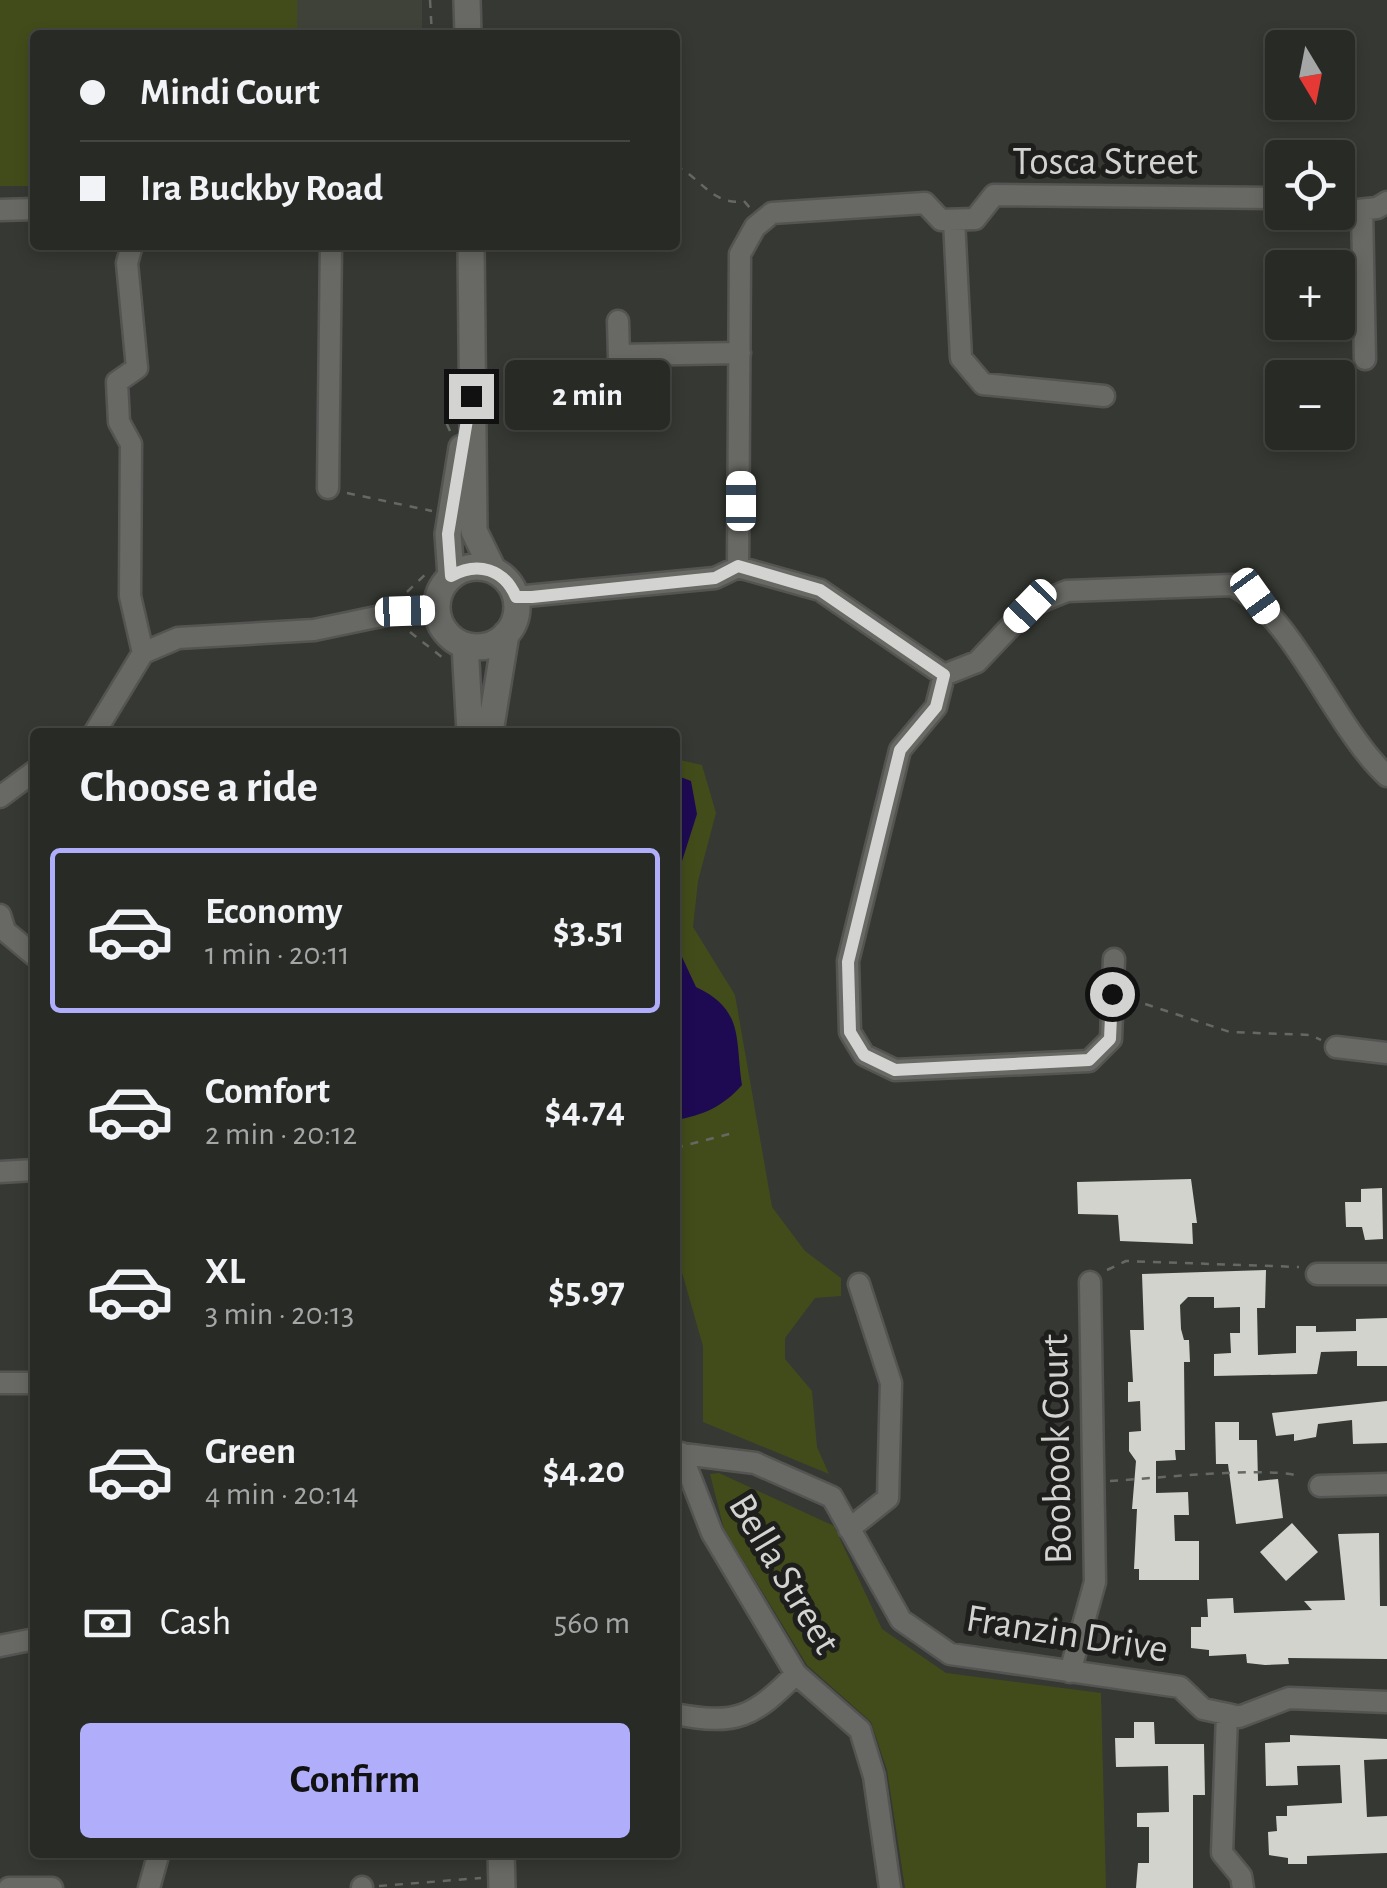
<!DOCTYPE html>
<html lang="en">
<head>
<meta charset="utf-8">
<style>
  :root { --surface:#282a26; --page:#343632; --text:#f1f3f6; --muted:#a5a7a7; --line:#444643; --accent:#b0aefa }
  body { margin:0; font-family:"Alegreya Sans",sans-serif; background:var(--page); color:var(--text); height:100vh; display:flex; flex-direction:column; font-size:38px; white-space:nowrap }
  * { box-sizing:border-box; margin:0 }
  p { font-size:32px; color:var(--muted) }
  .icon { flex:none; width:55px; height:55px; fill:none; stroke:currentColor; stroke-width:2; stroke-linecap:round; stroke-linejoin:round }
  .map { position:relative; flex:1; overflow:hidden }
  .sheet { position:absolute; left:30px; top:728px; width:650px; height:1130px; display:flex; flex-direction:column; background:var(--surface); border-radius:10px; box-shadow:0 5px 15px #0003,0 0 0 2px var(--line) }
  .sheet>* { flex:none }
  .top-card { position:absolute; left:30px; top:30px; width:650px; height:220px; border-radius:10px; box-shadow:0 5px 15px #0003,0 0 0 2px var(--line); display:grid; align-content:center; height:220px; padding:0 50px; background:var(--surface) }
  .needle { width:65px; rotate:170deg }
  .controls { position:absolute; left:1265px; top:30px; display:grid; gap:20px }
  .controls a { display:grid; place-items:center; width:90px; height:90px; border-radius:10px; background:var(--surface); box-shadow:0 5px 15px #0003,0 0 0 2px var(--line); font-size:50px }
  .end { position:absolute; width:45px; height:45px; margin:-22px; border:12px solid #d3d4d1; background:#111; box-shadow:0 0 0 5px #111 }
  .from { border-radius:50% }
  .bubble { position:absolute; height:70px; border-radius:10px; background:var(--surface); box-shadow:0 5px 15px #0003,0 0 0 2px var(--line); font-size:32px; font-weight:700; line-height:70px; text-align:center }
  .car { position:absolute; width:30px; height:60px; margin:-30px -15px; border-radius:12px; box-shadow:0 0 8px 2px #0007; background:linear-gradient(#fff 24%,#345 0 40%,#fff 0 76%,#345 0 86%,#fff 0) }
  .top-card b { display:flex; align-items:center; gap:35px; height:95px; font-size:38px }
  .top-card b+b { border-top:2px solid var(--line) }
  .top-card i { width:25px; height:25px; background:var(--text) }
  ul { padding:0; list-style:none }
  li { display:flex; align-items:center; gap:30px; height:165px; margin:0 20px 15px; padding:0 30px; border:5px solid transparent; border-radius:10px }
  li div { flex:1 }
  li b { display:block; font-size:38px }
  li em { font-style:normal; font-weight:700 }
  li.selected { border-color:var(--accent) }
  li>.icon { width:90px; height:90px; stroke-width:1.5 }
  h2 { padding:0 50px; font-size:45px; line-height:120px }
  .pay { display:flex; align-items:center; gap:25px; height:110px; padding:0 50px; font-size:38px }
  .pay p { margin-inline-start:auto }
  .cta { display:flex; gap:20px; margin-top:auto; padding:20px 50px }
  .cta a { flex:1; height:115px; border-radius:10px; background:var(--accent); color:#111; font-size:40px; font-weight:700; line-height:115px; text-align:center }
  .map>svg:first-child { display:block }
</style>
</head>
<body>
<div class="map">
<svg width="1387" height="1888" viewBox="0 0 1387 1888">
  <rect width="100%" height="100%" fill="#363833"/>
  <path fill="#3f4238" d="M 297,0 L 422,0 L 422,35 L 297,35 Z"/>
  <path fill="#424c1a" d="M 0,0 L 297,0 L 297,35 L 35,35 L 35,186 L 0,186 Z
    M 675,759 L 702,765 L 716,813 L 698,881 L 693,927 L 735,995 L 772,1207 L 805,1251 L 841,1278 L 841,1296 L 815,1298 L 785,1338 L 785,1359 L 812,1391 L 817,1447 L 829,1474 L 703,1422 L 703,1346 L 675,1248 Z
    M 719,1473 L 834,1526 L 882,1629 L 946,1673 L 1101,1693 L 1106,1888 L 905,1888 L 887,1770 L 871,1722 L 807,1665 L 724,1529 L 710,1474 Z"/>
  <path fill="#1e0a53" d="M 675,775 L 691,781 L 697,814 L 675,883 Z
    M 675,942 L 696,987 C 744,1010 735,1037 742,1085 C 724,1106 702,1116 675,1120 Z"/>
  <path fill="#d2d3cd" d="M 1191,1179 L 1197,1223 L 1192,1223 L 1193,1244 L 1120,1241 L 1118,1215 L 1078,1214 L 1077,1182 Z
    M 1382,1188 L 1383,1239 L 1365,1240 L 1362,1227 L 1346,1227 L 1345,1202 L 1361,1202 L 1361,1189 Z
    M 1266,1270 L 1265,1308 L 1257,1308 L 1258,1355 L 1296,1353 L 1296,1326 L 1316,1326 L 1316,1332 L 1356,1331 L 1356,1319 L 1387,1318 L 1387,1366 L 1357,1366 L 1357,1351 L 1321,1352 L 1317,1374 L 1214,1376 L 1214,1354 L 1231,1353 L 1230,1333 L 1240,1333 L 1240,1307 L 1214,1308 L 1214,1297 L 1188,1297 L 1180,1305 L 1181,1329 L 1184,1340 L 1189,1340 L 1190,1362 L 1184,1362 L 1185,1450 L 1175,1450 L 1176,1460 L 1156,1461 L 1156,1493 L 1188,1492 L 1189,1515 L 1174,1515 L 1175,1541 L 1199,1541 L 1199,1580 L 1139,1580 L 1139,1569 L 1134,1569 L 1137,1509 L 1132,1509 L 1136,1461 L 1129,1451 L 1129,1432 L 1141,1431 L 1140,1401 L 1128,1402 L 1128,1382 L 1133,1382 L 1130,1330 L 1144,1330 L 1142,1274 Z
    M 1387,1401 L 1387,1443 L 1353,1444 L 1352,1420 L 1318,1424 L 1316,1437 L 1294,1441 L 1294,1434 L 1276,1436 L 1272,1413 Z
    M 1215,1422 L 1239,1422 L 1239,1440 L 1257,1440 L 1258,1481 L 1278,1479 L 1283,1518 L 1236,1524 L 1228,1464 L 1216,1464 Z
    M 1292,1523 L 1318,1552 L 1286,1581 L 1260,1552 Z
    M 1379,1533 L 1380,1606 L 1387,1606 L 1387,1659 L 1288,1658 L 1289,1664 L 1265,1665 L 1247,1663 L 1246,1654 L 1209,1656 L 1209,1650 L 1191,1648 L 1191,1627 L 1201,1627 L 1201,1617 L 1208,1617 L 1207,1599 L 1233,1598 L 1234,1613 L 1312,1610 L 1304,1601 L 1345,1600 L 1338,1534 Z
    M 1134,1722 L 1154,1722 L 1155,1744 L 1204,1744 L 1205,1795 L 1193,1795 L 1193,1888 L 1136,1888 L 1138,1863 L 1149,1863 L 1149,1827 L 1137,1827 L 1137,1813 L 1169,1812 L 1168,1766 L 1116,1767 L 1115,1738 L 1134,1738 Z
    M 1290,1735 L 1387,1739 L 1387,1759 L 1364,1760 L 1367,1817 L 1387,1816 L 1387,1853 L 1307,1856 L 1307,1864 L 1288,1864 L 1288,1858 L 1269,1855 L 1268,1832 L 1277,1831 L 1276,1816 L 1287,1816 L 1287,1806 L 1342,1803 L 1340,1765 L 1297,1766 L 1298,1785 L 1266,1786 L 1265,1743 L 1290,1742 Z"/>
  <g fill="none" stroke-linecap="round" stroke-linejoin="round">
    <g stroke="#545552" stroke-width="25">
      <path id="minor" d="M 1338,201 L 1348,211 L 1377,208 L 1387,202
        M 0,210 L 35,209
        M 1362,210 L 1365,359
        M 954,220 L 961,358 L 983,384 L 1104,396
        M 132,245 L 127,263 L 137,368 L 117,382 L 119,422 L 131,444 L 130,596 L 143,653
        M 618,321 L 619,355
        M 618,387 L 619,355 L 740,353
        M 328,488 L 331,245
        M 738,567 L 740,254 L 755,227 L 772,213 L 925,203 L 941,220 L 975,219 L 994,195 L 1282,198
        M 515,597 L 715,578 L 738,567 L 820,590 L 944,675 L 977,662 L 1030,606 L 1067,591 L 1232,585 C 1293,614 1334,727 1387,776
        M 944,675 L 936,707 L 900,750 L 848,961 L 850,1032 L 864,1055 L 895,1070 L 1089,1061 L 1111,1039 L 1114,959
        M 95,732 L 143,653 L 178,638 L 314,630 L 405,611 L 437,610
        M 0,797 L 35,771
        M 0,915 L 5,931 L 35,956
        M 1336,1047 L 1387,1053
        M 0,1172 L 35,1170
        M 1317,1274 L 1387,1274
        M 0,1383 L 35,1383
        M 675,1453 L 755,1463 L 832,1497 L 901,1620 L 950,1654 L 1180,1687 L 1203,1709 L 1227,1714 L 1222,1853 L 1241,1876 L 1243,1888
        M 681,1453 L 712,1533 L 796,1674 L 860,1730 L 874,1776 L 890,1888
        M 1320,1486 L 1387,1484
        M 849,1529 L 888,1498 L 891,1383 L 859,1284
        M 0,1646 L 35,1639
        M 1070,1672 L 1095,1582 L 1090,1282
        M 675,1714 C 737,1726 753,1717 796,1674
        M 1227,1714 L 1239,1717 L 1289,1698 L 1387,1702
        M 362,1887 L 362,1888
        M 9,1888 L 52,1888
        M 149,1888 L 159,1852"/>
    </g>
    <g stroke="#545552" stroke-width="30">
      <path id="tertiary" d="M 467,0 L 468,35
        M 471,245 L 474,531 L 493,570
        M437 607a40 40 0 1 1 80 0a40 40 0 1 1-80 0Z
        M 451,576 L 448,534 L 462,448
        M 465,645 L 470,732
        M 490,732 L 506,634
        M 501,1852 L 502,1888"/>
    </g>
    <path stroke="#666864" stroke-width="2.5" stroke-dasharray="8 8" stroke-linecap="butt" d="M 430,0 L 432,35
      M 675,166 C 700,176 713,207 744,201 L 750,208
      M 450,431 L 446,422 L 451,401
      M 347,493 L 432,511
      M 407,592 L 430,570
      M 410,632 L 443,658
      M 1130,999 L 1230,1032 L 1311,1035 L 1321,1040
      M 675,1148 L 733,1133
      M 1107,1270 L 1126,1261 L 1299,1267
      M 1110,1481 C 1147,1479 1276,1465 1301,1477
      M 379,1886 L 481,1878"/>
    <use href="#minor" stroke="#686964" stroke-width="20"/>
    <use href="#tertiary" stroke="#686964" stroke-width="25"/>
  </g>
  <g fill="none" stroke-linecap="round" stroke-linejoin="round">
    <path stroke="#d3d4d1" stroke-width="12" d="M 471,396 L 448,534 L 451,576 C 478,561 504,569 516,597 L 532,597 L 715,578 L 738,566 L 820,590 L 944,675 L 936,707 L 900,750 L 848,962 L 850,1032 L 864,1055 L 895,1070 L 1089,1060 L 1110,1039 L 1112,994"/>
  </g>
  <g text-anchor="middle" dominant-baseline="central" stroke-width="10" stroke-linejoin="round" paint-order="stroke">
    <g font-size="40" fill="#d3d4d1" stroke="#1e1f1c">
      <text x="1105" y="162">Tosca Street</text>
      <text transform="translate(1057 1449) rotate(-91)">Boobook Court</text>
      <text transform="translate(784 1574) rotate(59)">Bella Street</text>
      <text transform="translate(1067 1634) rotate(9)">Franzin Drive</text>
    </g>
  </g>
</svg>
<div class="controls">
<a><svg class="needle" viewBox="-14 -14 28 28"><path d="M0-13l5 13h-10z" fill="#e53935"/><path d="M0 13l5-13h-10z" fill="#a5a7a7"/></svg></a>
<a><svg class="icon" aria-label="locate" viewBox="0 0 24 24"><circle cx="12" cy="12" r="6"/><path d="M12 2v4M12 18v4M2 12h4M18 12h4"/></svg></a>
<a>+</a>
<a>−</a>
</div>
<i class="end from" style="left:1112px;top:994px"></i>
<i class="end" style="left:471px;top:396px"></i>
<div class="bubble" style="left:505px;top:360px;width:165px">2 min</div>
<i class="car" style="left:741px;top:501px;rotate:0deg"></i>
<i class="car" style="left:1255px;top:596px;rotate:144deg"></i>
<i class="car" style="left:1030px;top:606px;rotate:224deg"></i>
<i class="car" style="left:405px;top:611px;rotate:88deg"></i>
<div class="top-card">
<b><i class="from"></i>Mindi Court</b>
<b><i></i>Ira Buckby Road</b>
</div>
<section class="sheet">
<h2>Choose a ride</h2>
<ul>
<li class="selected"><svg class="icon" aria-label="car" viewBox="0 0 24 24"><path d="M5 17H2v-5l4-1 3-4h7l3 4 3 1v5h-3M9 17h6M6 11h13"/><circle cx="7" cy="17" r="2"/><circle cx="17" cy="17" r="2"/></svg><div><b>Economy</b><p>1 min · 20:11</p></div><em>$3.51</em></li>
<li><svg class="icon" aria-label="car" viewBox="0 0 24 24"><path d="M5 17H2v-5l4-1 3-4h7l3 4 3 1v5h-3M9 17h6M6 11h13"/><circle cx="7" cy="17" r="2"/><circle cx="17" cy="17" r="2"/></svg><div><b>Comfort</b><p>2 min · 20:12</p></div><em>$4.74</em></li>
<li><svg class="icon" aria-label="car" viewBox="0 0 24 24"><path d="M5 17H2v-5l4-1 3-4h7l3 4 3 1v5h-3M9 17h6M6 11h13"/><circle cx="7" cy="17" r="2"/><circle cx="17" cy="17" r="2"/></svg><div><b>XL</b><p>3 min · 20:13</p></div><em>$5.97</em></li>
<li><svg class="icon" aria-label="car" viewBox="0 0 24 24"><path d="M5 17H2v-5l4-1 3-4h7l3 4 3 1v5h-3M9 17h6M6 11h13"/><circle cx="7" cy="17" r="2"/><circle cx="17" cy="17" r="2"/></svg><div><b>Green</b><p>4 min · 20:14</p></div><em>$4.20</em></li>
</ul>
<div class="pay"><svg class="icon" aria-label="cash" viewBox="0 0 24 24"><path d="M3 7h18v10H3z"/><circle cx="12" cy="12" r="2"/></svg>Cash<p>560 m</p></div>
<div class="cta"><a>Confirm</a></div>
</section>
</div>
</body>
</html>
